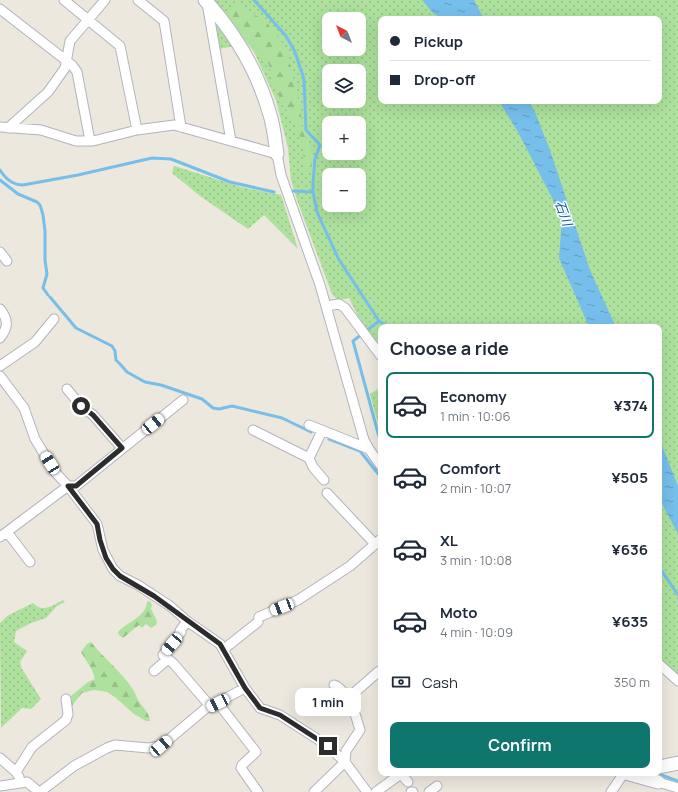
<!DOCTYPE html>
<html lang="en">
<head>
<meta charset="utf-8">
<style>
  :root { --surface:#fff; --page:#f2f2f3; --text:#1f2937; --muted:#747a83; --line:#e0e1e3; --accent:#0f766e }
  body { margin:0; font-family:Manrope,"Noto Sans JP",sans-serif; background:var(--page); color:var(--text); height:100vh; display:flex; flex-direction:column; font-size:15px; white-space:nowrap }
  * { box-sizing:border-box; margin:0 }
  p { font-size:13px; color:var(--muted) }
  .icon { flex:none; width:22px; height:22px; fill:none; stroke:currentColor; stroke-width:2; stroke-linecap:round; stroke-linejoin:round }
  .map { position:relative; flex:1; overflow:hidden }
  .drawer { position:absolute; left:378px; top:324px; width:284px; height:452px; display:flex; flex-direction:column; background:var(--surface); border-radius:8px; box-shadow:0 4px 16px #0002 }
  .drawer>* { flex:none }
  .top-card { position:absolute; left:378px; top:16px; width:284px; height:88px; border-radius:8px; box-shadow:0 4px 16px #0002; display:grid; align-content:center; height:88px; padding:0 12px; background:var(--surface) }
  .needle { width:26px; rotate:318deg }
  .controls { position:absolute; left:322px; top:12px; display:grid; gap:8px }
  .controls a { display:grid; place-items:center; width:44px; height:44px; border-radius:8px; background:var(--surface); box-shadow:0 4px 16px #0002; font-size:20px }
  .end { position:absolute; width:18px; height:18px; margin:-9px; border:5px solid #2c2c2c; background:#fff; box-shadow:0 0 0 2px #fff }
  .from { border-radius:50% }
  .bubble { position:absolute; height:28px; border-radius:8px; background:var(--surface); box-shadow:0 4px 16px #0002; font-size:13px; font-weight:700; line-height:28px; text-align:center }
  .car { position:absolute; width:12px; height:24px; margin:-12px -6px; border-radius:5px; box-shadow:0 0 3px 1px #0007; background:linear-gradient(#fff 24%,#345 0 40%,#fff 0 76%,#345 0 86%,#fff 0) }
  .top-card b { display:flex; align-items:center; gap:14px; height:38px; font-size:15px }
  .top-card b+b { border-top:1px solid var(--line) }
  .top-card i { width:10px; height:10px; background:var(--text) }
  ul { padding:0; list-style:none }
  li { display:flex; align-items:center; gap:12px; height:66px; margin:0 8px 6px; padding:0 4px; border:2px solid transparent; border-radius:8px }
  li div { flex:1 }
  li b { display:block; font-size:15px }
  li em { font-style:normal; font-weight:700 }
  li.selected { border-color:var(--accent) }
  li>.icon { width:36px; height:36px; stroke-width:1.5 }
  h2 { padding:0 12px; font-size:18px; line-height:48px }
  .pay { display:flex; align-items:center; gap:10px; height:44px; padding:0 12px; font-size:15px }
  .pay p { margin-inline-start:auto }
  .primary-button { display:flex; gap:8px; margin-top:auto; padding:8px 12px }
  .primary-button a { flex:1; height:46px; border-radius:8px; background:var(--accent); color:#fff; font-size:16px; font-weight:700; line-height:46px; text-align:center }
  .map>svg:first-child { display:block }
</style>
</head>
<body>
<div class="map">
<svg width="678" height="792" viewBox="0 0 678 792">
  <defs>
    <pattern id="green-dots" width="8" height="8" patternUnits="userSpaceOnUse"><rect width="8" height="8" fill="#ade19d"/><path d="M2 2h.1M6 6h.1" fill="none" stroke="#95c187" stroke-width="1.8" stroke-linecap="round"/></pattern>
    <pattern id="forest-firs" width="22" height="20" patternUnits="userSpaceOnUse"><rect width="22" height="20" fill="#ade19d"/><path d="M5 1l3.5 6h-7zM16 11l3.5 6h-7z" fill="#95c187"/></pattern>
    <pattern id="water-ripples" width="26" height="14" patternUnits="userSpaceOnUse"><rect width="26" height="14" fill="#76bfeb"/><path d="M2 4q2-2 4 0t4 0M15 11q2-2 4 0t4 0" fill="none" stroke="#619bbf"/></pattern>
  </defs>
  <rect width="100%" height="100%" fill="#ede8de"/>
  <path fill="url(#green-dots)" fill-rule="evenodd" d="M 214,0 L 678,0 L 678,679 L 659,660 L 659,327 L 381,327 L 381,348 L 359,318 L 349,298 L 338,300 L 332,294 L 297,200 L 291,180 L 288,148 L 276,100 L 254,52 ZM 329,19 L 359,19 L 359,49 L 329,49 ZM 381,19 L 659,19 L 659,101 L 381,101 ZM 329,71 L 359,71 L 359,101 L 329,101 ZM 329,123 L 359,123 L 359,153 L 329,153 ZM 329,175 L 359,175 L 359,205 L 329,205 Z
    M 218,23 L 236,46 L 218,49 L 215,25 Z
    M 174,166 L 178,167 L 241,187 L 281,195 L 298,249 L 264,215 L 248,229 L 200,196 L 172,173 Z
    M 381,387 L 381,436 L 370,394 Z
    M 63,600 L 65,602 L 57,606 L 46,618 L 31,623 L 16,631 L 14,642 L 27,651 L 20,662 L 22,669 L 41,699 L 31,709 L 22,708 L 1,728 L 0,623 L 7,616 L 33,603 C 42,613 52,606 63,600 Z"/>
  <path fill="url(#forest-firs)" d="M 237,2 L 267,23 L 280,39 L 288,55 L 301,111 L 302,130 L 310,145 L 312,167 L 308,171 L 303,170 C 308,129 285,117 273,82 C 270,75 271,65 266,59 C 256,47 243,38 233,26 C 231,22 229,16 228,12 Z
    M 150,601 L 152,605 L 151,609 L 157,621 L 156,625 L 151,628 L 146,624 L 142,628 L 139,625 L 123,638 L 119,635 L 118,632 C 128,621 145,618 147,602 Z
    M 91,642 C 103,658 121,671 132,688 C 135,692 136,696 138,700 C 142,707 150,713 150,721 L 146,721 L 134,714 L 116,698 L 107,692 L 94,690 L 82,693 L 72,706 L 71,696 L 88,682 L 95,679 L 92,670 L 81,652 L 87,644 Z"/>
  <path fill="url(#water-ripples)" d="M 422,0 L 474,0 L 484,19 L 442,19 L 433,13 Z
    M 499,101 L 529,101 L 535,112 L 550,150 L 590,270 L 616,327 L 589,327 L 559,258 L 562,217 L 519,134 Z
    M 659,438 L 678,486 L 678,534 L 659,498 Z"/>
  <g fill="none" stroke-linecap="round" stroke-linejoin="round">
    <path stroke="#76bfeb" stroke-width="3" d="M 254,0 L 286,36 L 295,52 L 304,79 L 306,130 L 320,145 L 315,159 L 313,183 L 313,192 L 317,212 L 338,258 L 379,321 L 389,327
      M 0,170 C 5,178 12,185 23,185 L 78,175 L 152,158 L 171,159 L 230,182 L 274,192
      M 0,180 L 18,194 L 37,202 L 40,205 L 43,215 L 45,231 L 45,260 L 47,274 L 43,288 L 48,295
      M 293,191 L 313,192
      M 50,297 L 76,328 L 112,346 L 115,351 L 116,360 L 120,364 L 127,372 L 145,382 L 161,385 L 202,399 L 213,408 L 219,409 L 232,406 L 282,418 L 311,432
      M 379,321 L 353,341 L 381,444
      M 329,439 L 360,451 L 375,470
      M 379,464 L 375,470 L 381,477
      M 659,567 L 678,595
      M 656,773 L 678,781"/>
    <g stroke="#b2b3bf" stroke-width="11">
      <path id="street" d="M 64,0 L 120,46 L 137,130
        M 138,0 L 164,21 L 181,127
        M 207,3 L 231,141
        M 0,9 L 72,65 L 77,72 L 90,141
        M 0,127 L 41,130 L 76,141 L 93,141 L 137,130 L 174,125 L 277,154 L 281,175 L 320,285 L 364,440 L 369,449 L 381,466
        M 8,128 L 48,92 L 65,68 L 70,41 L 105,0
        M 0,252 L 7,261
        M 326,306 L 339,304 L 345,308 L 381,356
        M 0,309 C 9,320 8,328 0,338
        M 0,366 L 35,342 L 54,319
        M 0,376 L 24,408 L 35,439 L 55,472 L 68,486 L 97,524 L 103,550 L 113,569 L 120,576 L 138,585 L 170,606 L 187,621 L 220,644 L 245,688 L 260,708 L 280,715 L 328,746 L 345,762 L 367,792
        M 67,389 L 81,406 L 93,415 L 122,448
        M 309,425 L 369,449
        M 253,430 L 309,458 L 322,431
        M 309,458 L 313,467 L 324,480
        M 327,493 L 375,544
        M 7,532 L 30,562
        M 0,537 L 68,486 L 76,486 L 183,400
        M 187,621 L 180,631 L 181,632 L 163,655 L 173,663 L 211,707
        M 224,649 L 258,622 L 259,617 L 298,600 L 350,566 L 381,539
        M 659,664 L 678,681
        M 154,671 L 168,659
        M 347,699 L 378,672 L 381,670
        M 218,703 L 256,752 L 242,765 L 241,768 L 258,792
        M 0,758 L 16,772 L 19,777
        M 16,772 L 32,747 L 66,720 L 68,714 L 66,699
        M 401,774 L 408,782
        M 658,782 L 678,788
        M 0,786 L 27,782 L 39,792
        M 40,792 L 74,766 L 107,748 L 115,745 L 148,748 L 161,746 L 205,709 L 245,688
        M 314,792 L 345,762 L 346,751 L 360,730 C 357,718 347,689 334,685
        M 376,792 L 402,773
        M 411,792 L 413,792
        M 429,792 L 437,786
        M 611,792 L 624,773"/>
    </g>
    <g stroke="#b2b3bf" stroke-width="15">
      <path id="secondary" d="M 205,0 C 235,33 258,72 270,115 C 274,127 275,141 277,154
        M 659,767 L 678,763
        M 626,773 L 658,782"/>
    </g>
    <use href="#street" stroke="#fff" stroke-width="9"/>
    <use href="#secondary" stroke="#fff" stroke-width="13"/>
  </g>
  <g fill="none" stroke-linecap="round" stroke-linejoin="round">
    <path stroke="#2c2c2c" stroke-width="5" d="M 81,406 L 93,415 L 122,448 L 76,486 L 68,486 L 97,524 L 100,540 L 106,558 L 113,569 L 120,576 L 154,596 L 220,644 L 245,688 L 260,708 L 280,715 L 328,746"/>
  </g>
  <g text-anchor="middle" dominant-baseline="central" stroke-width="3" stroke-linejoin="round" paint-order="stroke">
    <g font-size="13" font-style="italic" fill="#125d99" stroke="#fff">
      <text transform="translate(564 213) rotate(70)">石川</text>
    </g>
  </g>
</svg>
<div class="controls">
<a><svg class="needle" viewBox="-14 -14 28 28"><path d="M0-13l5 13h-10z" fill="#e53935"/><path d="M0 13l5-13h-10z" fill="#747a83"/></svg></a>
<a><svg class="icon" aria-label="layers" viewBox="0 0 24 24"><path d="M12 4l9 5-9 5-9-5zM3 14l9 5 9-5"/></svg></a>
<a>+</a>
<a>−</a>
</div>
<i class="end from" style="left:81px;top:406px"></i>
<i class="end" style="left:328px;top:746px"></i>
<div class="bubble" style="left:295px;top:688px;width:66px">1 min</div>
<i class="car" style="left:153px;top:424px;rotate:51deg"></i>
<i class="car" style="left:50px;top:463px;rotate:328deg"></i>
<i class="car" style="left:282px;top:607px;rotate:249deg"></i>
<i class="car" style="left:172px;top:644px;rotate:220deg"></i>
<i class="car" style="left:218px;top:703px;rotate:243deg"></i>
<i class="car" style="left:161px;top:746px;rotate:49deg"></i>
<div class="top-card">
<b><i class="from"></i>Pickup</b>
<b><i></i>Drop-off</b>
</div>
<section class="drawer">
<h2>Choose a ride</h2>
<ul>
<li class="selected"><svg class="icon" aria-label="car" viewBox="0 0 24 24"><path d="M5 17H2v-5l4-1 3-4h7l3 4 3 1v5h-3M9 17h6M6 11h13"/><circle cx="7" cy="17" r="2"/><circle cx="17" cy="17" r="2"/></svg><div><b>Economy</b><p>1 min · 10:06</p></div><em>¥374</em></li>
<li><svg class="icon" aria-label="car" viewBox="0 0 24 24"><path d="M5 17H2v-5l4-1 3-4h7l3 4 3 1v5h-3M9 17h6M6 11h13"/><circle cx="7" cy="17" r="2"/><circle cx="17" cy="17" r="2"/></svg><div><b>Comfort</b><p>2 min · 10:07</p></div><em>¥505</em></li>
<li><svg class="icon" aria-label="car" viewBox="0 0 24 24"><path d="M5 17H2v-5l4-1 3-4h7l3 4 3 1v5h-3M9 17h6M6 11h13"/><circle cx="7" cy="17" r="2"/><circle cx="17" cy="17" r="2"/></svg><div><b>XL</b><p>3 min · 10:08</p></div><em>¥636</em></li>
<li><svg class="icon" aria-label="car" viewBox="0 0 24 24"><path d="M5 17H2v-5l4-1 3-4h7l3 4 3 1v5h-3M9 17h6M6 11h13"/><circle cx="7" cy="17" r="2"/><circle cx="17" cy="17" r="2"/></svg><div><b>Moto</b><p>4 min · 10:09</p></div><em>¥635</em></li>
</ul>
<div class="pay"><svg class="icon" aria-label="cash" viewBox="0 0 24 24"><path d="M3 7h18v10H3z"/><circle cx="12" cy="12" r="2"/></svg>Cash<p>350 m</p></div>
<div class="primary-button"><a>Confirm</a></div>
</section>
</div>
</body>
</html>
